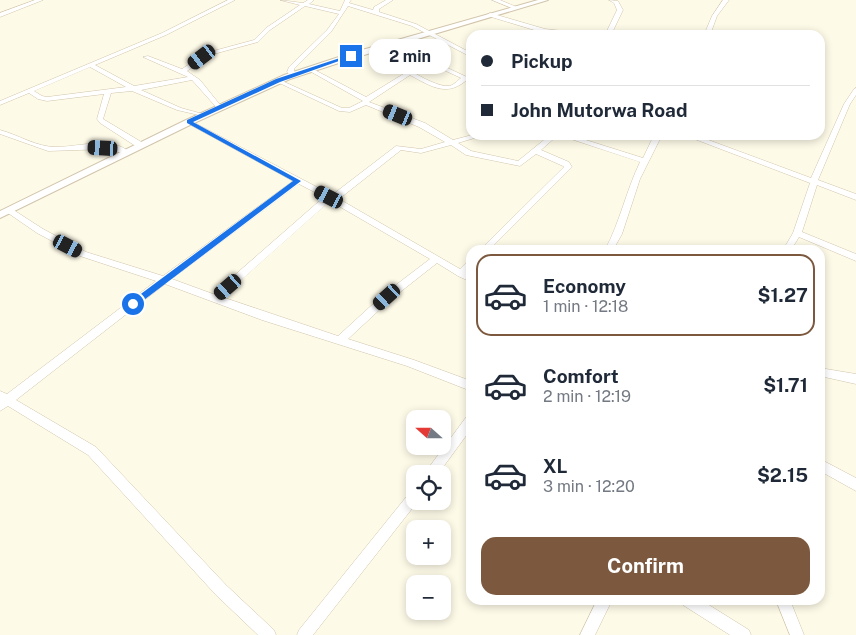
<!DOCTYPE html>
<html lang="en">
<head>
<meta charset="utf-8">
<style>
  :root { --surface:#fff; --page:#f2f2f3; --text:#1f2937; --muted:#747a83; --line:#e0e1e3; --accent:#7c593e }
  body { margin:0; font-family:"Public Sans",sans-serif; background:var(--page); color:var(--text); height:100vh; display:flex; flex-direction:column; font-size:19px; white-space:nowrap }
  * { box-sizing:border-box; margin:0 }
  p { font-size:16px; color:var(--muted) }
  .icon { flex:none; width:28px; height:28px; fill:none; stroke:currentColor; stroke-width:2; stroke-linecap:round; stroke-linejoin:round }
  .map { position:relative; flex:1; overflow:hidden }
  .details { position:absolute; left:466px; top:245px; width:359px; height:360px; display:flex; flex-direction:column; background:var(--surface); border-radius:15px; box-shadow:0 2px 8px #0003 }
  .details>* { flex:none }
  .guide { position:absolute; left:466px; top:30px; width:359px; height:110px; border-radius:15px; box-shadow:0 2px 8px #0003; display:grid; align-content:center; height:110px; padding:0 15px; background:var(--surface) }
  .needle { width:32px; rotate:291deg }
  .buttons { position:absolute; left:406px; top:410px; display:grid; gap:10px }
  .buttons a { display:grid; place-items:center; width:45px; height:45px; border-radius:10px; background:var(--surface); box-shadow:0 2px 8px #0003; font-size:25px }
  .end { position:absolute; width:22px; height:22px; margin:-11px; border:6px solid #1a73e8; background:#fff; box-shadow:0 0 0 2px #fff }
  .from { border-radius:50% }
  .bubble { position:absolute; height:35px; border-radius:15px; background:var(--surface); box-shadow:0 2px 8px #0003; font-size:16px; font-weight:700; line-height:35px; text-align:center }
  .car { position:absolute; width:15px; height:30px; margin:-15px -8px; border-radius:6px; box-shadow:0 0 4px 1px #0007; background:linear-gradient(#222 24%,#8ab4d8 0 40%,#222 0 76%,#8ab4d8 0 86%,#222 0) }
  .guide b { display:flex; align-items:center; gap:18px; height:48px; font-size:19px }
  .guide b+b { border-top:1px solid var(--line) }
  .guide i { width:12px; height:12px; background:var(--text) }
  ul { padding:9px 0 0; list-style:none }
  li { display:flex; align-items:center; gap:15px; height:82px; margin:0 10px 8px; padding:0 5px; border:2px solid transparent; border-radius:15px }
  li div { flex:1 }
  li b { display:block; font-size:19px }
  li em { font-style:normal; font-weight:700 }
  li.on { border-color:var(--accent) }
  li>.icon { width:45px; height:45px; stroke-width:1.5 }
  .cta { display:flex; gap:10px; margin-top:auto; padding:10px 15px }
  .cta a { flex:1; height:58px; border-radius:15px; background:var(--accent); color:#fff; font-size:20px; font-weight:700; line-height:58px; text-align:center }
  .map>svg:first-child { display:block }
</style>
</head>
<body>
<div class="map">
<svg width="856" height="635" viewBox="0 0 856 635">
  <rect width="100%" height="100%" fill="#fefae8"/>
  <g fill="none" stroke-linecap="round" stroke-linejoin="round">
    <g stroke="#d1c5ac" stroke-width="1">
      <path id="minor" d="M 35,0 L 43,0 L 0,17 L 0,13 Z
        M 228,0 L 235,0 L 166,35 L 95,65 L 134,86 L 188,77 L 143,57 L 148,56 L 182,69 L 206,53 L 254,40 L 266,28 L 300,5 L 280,0 L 303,3 L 308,0 L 314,0 L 309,4 L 340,11 L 345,0 L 351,0 L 349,3 L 373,10 L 374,7 L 386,0 L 393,0 L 379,9 L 379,12 L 416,24 L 471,53 L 471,57 L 412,26 L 348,6 L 331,32 L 294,69 L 295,76 L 291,76 L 287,72 L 289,67 L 327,30 L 339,14 L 305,6 L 270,30 L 258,42 L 210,55 L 187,71 L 200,80 L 221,106 L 221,108 L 217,108 L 192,80 L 141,90 L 181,108 L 203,114 L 203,116 L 177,110 L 132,91 L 111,93 L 103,119 L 143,143 L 143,147 L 137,147 L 100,123 L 97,119 L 104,94 L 47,101 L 38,99 L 29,93 L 0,105 L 0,101 L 162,33 ZM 90,67 L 126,87 L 47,97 L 42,96 L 34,91 Z
        M 492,0 L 500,0 L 519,8 L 514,9 Z
        M 609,0 L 618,1 L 623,10 L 611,35 L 605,35 L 617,10 L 614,3 Z
        M 723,0 L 729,0 L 717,16 L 710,35 L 704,35 L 712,16 Z
        M 490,13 L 545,29 L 580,33 L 583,35 L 544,33 L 488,16 L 487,15 Z
        M 392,42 L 469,78 C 448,98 432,87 410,75 L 369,102 L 425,123 L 453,140 L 472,135 L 484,135 L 458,143 L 471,151 L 518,161 L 550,135 L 558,135 L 541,150 L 569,162 L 572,167 L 489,250 L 480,250 L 564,167 L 563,166 L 536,154 L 520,166 L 466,155 L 451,145 L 421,153 L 401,150 L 339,199 L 460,269 L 468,261 L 471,260 L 471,269 L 468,273 L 471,275 L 471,282 L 458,276 L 437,263 L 390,300 L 348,339 L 414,360 L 471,381 L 471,391 L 407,366 L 262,320 L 165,284 L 16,400 L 96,447 L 226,585 L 274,630 L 276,635 L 258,635 L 216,595 L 88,455 L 8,406 L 0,411 L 0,391 L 7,394 L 156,281 L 80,256 L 37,233 L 5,211 L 9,208 L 12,209 L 43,229 L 86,252 L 163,276 L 293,181 L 187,123 L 187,121 L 191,121 L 332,195 L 396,146 L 421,149 L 445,142 L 419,127 L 366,105 L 350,112 L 339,111 L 275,81 L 280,80 L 342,108 L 349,108 L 363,101 L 306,69 L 311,68 L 366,97 L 405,73 L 368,51 L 368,49 L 370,48 C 388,55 430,87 448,86 C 453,86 457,81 461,78 L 390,45 L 390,43 ZM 299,184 L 324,197 L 213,294 L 172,279 ZM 330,201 L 430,259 L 384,294 L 338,336 L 222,297 Z
        M 856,88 L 856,95 L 850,104 L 818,180 L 856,194 L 856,200 L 817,185 L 802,232 L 856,254 L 856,261 L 799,237 L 791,250 L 783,250 L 793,233 L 810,183 L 684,135 L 695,135 L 811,178 L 844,104 L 854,89 Z
        M 0,130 C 19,135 36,147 56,147 C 79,147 110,136 130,152 L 126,154 L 108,149 L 48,151 L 0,134 Z
        M 559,135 L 570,135 L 643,158 L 654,135 L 662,135 L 640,179 L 622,234 L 613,250 L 605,250 C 620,222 626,191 640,162 Z
        M 820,368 L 856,374 L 856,384 L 820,376 Z
        M 471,415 L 471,429 L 438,474 L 424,474 L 467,416 Z
        M 820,459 L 856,478 L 856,491 L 820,471 Z
        M 415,489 L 415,501 L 418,501 L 313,635 L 297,635 L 299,630 L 411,491 Z
        M 597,600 L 612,600 L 595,635 L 580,635 Z
        M 681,600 L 701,600 L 749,630 L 751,635 L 730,635 L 683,605 Z
        M 776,600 L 790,600 L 804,635 L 790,635 Z"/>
    </g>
    <g stroke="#d1c5ac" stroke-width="2">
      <path id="tertiary" d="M 538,0 L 548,0 L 354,58 L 290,79 L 192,124 L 0,218 L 0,211 L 186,120 L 284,75 L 348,54 Z"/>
    </g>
    <use href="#minor" fill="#fff" fill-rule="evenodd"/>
    <use href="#tertiary" fill="#fff" fill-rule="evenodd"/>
  </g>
  <path fill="#1a73e8" d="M 349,55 L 353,56 L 280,82 L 193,122 L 301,181 L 136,306 L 130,306 L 130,302 L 293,181 L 187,123 L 187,120 L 276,79 Z"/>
</svg>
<div class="buttons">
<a><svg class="needle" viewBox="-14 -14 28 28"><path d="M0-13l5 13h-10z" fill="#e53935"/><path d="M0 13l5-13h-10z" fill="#747a83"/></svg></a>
<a><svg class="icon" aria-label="locate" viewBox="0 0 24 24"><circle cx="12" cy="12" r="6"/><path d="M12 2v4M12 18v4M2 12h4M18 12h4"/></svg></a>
<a>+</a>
<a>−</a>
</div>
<i class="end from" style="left:133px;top:304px"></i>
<i class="end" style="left:351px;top:56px"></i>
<div class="bubble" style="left:369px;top:39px;width:82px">2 min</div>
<i class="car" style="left:202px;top:57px;rotate:233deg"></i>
<i class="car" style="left:398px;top:115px;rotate:292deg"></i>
<i class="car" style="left:103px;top:148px;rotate:273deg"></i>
<i class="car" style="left:329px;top:197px;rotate:297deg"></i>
<i class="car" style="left:68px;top:246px;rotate:117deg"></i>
<i class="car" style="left:228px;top:287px;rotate:229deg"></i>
<i class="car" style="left:387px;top:297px;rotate:228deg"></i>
<div class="guide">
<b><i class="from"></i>Pickup</b>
<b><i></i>John Mutorwa Road</b>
</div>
<section class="details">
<ul>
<li class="on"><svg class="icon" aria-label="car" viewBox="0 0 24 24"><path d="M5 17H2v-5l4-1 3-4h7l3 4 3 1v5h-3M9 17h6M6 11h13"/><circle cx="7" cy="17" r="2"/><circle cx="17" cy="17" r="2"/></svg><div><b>Economy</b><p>1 min · 12:18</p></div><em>$1.27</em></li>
<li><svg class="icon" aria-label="car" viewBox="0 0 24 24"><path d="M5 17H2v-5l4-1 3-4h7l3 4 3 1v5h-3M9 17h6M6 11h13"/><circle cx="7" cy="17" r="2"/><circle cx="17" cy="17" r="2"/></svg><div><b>Comfort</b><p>2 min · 12:19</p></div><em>$1.71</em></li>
<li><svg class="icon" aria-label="car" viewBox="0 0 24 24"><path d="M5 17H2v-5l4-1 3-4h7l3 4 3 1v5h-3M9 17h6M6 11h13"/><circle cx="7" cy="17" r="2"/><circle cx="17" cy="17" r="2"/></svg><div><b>XL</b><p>3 min · 12:20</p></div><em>$2.15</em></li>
</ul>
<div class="cta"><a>Confirm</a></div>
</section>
</div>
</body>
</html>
